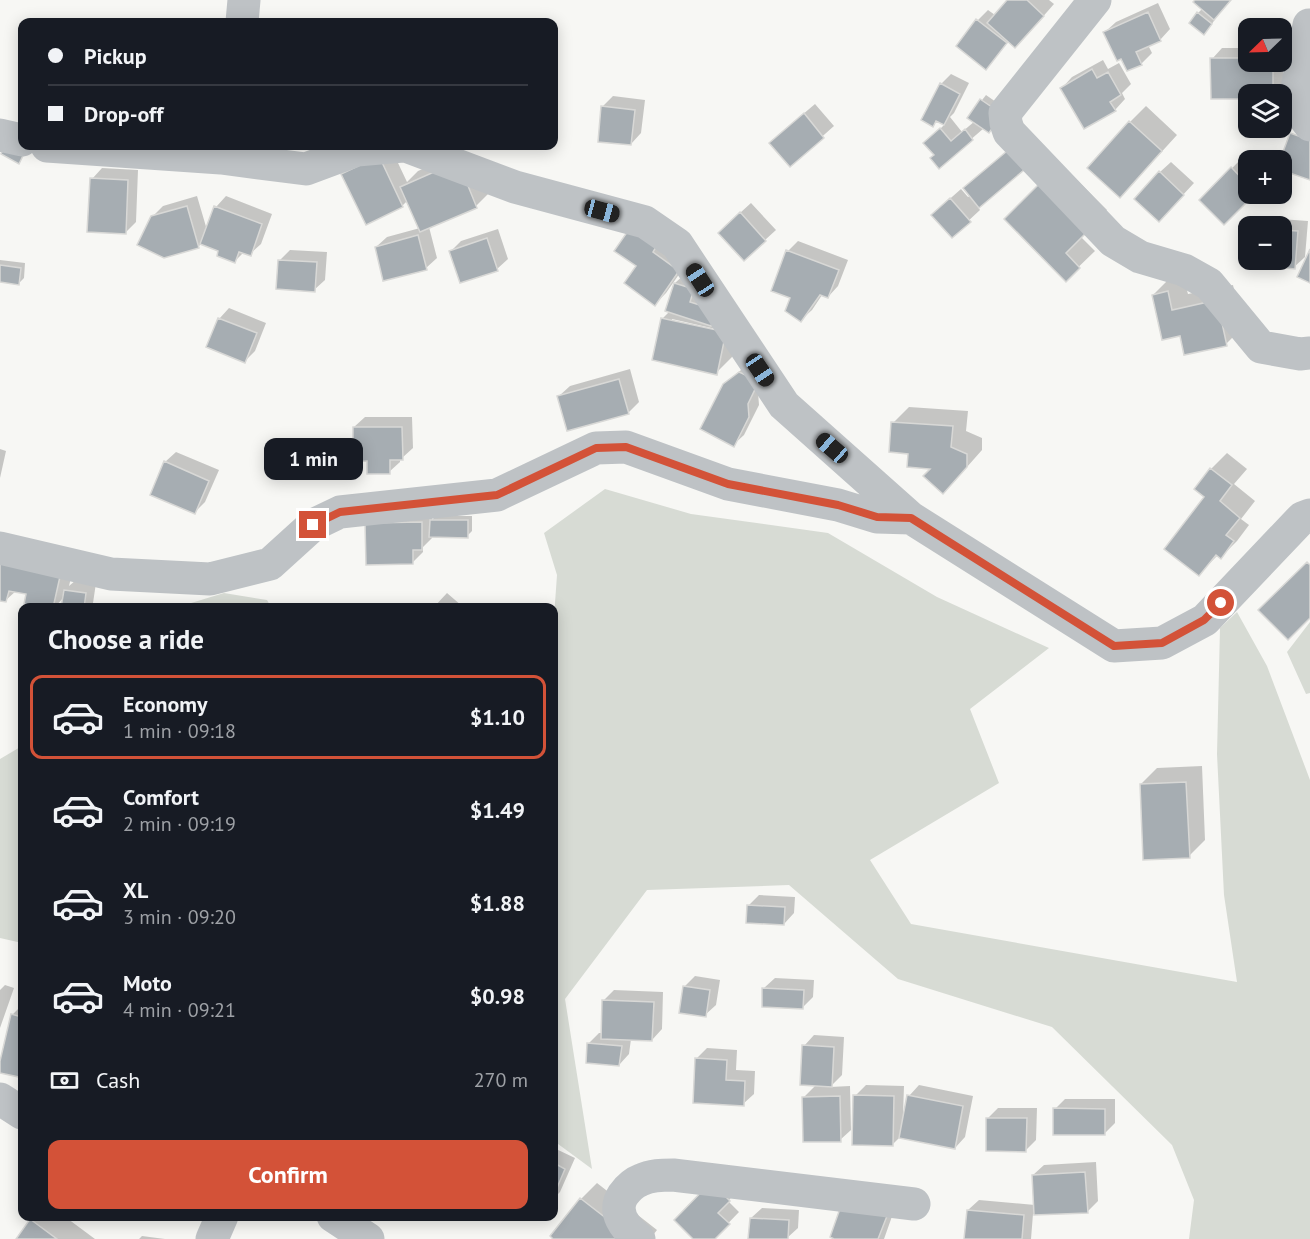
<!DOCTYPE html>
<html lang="en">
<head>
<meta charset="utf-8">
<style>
  :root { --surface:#171b24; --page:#20242c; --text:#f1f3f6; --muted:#9ea1a6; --line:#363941; --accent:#d35238 }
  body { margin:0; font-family:"PT Sans",sans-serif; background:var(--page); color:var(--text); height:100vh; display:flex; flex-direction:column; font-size:22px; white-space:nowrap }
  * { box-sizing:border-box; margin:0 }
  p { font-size:20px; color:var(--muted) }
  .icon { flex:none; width:33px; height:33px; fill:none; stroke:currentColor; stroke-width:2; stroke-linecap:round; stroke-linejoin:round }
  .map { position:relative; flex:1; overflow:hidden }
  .details { position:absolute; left:18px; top:603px; width:540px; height:618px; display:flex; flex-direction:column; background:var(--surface); border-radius:12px; box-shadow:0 3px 15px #0003 }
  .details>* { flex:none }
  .hud { position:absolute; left:18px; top:18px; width:540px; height:132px; border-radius:12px; box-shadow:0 3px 15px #0003; display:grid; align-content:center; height:132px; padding:0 30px; background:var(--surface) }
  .needle { width:39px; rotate:247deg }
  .controls { position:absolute; left:1238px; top:18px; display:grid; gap:12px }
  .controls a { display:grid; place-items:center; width:54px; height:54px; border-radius:12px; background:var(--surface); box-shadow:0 3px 15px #0003; font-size:30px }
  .end { position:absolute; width:27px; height:27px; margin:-14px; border:8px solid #d35238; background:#fff; box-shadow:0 0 0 3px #fff }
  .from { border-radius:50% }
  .bubble { position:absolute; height:42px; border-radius:12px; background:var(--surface); box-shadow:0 3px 15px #0003; font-size:20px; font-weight:800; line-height:42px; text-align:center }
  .car { position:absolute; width:18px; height:36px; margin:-18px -9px; border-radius:8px; box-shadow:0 0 4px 2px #0007; background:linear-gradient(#222 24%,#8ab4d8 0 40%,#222 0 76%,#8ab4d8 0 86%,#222 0) }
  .hud b { display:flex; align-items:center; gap:21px; height:57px; font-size:22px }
  .hud b+b { border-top:2px solid var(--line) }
  .hud i { width:15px; height:15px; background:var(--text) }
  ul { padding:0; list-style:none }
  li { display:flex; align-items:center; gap:18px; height:84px; margin:0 12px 9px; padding:0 18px; border:3px solid transparent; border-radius:12px }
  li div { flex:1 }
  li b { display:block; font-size:22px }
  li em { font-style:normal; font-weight:800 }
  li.active { border-color:var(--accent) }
  li>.icon { width:54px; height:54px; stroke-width:1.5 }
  h2 { padding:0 30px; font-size:27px; line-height:72px }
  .pay { display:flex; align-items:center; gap:15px; height:66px; padding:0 30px; font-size:22px }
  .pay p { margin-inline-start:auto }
  .button { display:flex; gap:12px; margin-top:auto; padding:12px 30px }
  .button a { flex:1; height:69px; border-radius:12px; background:var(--accent); color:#fff; font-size:24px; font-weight:800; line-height:69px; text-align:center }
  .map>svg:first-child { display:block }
</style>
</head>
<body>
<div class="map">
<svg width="1310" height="1239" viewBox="0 0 1310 1239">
  <rect width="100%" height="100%" fill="#f7f7f4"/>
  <path fill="#d7dbd4" d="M 605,489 L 691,514 L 828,533 L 937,597 L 1049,648 L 970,709 L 999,783 L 870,860 L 911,924 L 1237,982 L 1224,895 L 1217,754 L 1220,628 L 1237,612 L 1267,666 L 1310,780 L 1310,1239 L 1189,1239 L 1194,1200 L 1172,1145 L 1052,1027 L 898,979 L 789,885 L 647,890 L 565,999 L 592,1169 L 554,1141 L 554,697 L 558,693 L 554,651 L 554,617 L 557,575 L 544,533 Z
    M 224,593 L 267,600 L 271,607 L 178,607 Z
    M 1310,622 L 1310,693 L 1306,694 L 1287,652 Z
    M 22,746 L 22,943 L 0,938 L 0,759 Z"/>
  <path fill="#0003" fill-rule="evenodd" d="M 1009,0 L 1049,0 L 1054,4 L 1026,36 L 1009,41 L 985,68 L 958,46 L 978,20 L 988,10 L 995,15 Z
    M 1197,0 L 1231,0 L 1215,17 L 1216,18 L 1209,28 L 1198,13 L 1203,8 Z
    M 1158,3 L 1170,29 L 1160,40 L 1148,45 L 1152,53 L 1141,64 L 1105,32 L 1116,22 Z
    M 1281,47 L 1283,47 L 1283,86 L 1275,94 L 1248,94 L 1248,97 L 1212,59 L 1222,48 L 1248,48 L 1248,62 L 1281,62 Z
    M 1103,60 L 1108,69 L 1119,63 L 1131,84 L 1122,93 L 1125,99 L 1115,110 L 1062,88 L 1072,77 Z
    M 951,74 L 969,83 L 954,113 L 950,117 L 962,132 L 975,121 L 969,117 L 986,95 L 1006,109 L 939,167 L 936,155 L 936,133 L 945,124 L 938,120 L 933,125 L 941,84 Z
    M 613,96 L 645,100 L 641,133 L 631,144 L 602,107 Z
    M 815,104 L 834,126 L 790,165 L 782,132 Z
    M 1146,106 L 1177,135 L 1136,180 L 1130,122 Z
    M 390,146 L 407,182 L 418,171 L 459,153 L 492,190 L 476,206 L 429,227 L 437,258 L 426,268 L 376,247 L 387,237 L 420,228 L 408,200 L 403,205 L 366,223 L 343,175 Z
    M 1242,158 L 1248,164 L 1248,194 L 1253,194 L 1224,223 L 1201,200 Z
    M 1171,162 L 1194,183 L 1169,210 L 1160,172 Z
    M 1029,164 L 978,207 L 980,210 L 952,236 L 944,204 L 961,189 L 968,197 Z
    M 1061,164 L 1107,210 L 1080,236 L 1095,251 L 1066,279 Z
    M 102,168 L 138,170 L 136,222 L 125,233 L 92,179 Z
    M 197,196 L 207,230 L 216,207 L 226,196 L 272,214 L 261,244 L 250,254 L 244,252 L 235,261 L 220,250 L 202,243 L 198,247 L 152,217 L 163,206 Z
    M 751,203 L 776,230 L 744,259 L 730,222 Z
    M 1268,218 L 1308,221 L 1305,257 L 1294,267 L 1255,264 L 1256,260 L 1281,260 L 1281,226 L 1260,226 Z
    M 498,229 L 508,259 L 497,269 L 451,251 L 461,241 Z
    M 631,229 L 689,260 L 666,293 L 655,304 L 638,266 Z
    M 798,241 L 848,260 L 838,286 L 828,297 L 822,295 L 812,310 L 801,320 L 792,297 L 788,251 Z
    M 290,250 L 327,252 L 325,280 L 314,290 L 280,260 Z
    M 0,260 L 25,263 L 24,278 L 19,283 L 0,280 Z
    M 686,273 L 741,317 L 732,357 L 716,373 L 662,319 L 670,311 L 675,283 ZM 672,319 L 733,333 L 733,336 L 672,322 Z
    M 1183,276 L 1188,294 L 1233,285 L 1242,328 L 1226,344 L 1181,334 L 1153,295 L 1169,279 Z
    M 229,308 L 266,323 L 255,351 L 245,361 L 219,319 Z
    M 751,362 L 758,392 L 759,405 L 744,435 L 733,445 L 724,385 L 736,374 Z
    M 630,369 L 639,402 L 628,413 L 559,396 L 570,386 Z
    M 909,407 L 968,411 L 966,431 L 982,438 L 982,450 L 959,476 L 910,452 L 893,423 Z
    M 365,417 L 412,417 L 413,448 L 402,458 L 400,458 L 400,462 L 389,472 L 368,460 L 354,427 Z
    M 0,449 L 6,451 L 0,478 Z
    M 176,452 L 219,470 L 205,502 L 195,512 L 165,462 Z
    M 1227,453 L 1247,469 L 1234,484 L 1255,501 L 1241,519 L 1249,525 L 1237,541 L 1221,557 L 1218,555 L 1199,574 L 1206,497 L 1196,489 L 1211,469 Z
    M 432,512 L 432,520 L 436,516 L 472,516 L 472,531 L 467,536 L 432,536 L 432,538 L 423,547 L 423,552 L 412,563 L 367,524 Z
    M 0,546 L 76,557 L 69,586 L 76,580 L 96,583 L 93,603 L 122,608 L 62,608 L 64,597 L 54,608 L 45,608 L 27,593 L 16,591 L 6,600 L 0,599 Z
    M 447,593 L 462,606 L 461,608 L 433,608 Z
    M 1202,766 L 1205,840 L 1189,856 L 1141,784 L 1157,768 Z
    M 759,895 L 795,897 L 794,913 L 784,924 L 748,906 Z
    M 695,976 L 720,980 L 716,1005 L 705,1015 L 684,987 Z
    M 775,978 L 814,980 L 813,997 L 803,1007 L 764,988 Z
    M 5,985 L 14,988 L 0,1028 L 0,990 Z
    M 614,990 L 663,992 L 662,1029 L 652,1040 L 631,1039 L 629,1054 L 619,1065 L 589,1043 L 599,1033 L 603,1033 L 604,1000 Z
    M 22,1005 L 22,1071 L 19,1075 L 0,1071 L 0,1068 L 12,1015 Z
    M 814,1035 L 844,1037 L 842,1075 L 830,1087 L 850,1086 L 851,1130 L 840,1140 L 804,1097 L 817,1084 L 804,1046 Z
    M 707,1048 L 737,1050 L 736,1070 L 755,1071 L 754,1094 L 743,1104 L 696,1059 Z
    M 866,1085 L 904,1086 L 903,1115 L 905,1115 L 909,1096 L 919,1085 L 973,1096 L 965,1137 L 955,1148 L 900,1137 L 892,1145 L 855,1096 Z
    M 1065,1099 L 1115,1099 L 1115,1123 L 1105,1133 L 1055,1109 Z
    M 998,1108 L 1037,1108 L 1036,1140 L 1026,1150 L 988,1118 Z
    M 554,1148 L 575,1158 L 560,1192 L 554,1198 Z
    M 1096,1162 L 1098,1201 L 1088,1211 L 1033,1214 L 1031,1239 L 966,1239 L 968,1210 L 979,1200 L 1035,1205 L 1033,1175 L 1044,1165 Z
    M 597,1183 L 657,1230 L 650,1239 L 556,1239 L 552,1236 L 581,1199 Z
    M 739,1189 L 728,1201 L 739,1212 L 713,1239 L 695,1239 L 676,1220 Z
    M 896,1205 L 884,1239 L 834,1239 Z
    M 762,1208 L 799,1210 L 798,1228 L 787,1238 L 750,1239 L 751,1218 Z
    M 35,1216 L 64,1216 L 95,1239 L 18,1239 Z
    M 142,1236 L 165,1239 L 139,1239 Z"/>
  <path fill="#a6adb2" stroke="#d8d8d6" stroke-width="1.5" d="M 1007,0 L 1027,0 L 1044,16 L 1015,48 L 987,23 Z
    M 1195,0 L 1231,0 L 1214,20 L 1193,2 Z
    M 1148,12 L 1161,41 L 1136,52 L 1142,65 L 1127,71 L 1121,59 L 1117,61 L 1103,32 Z
    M 1197,12 L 1212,24 L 1204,35 L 1189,23 Z
    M 976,19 L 1007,43 L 986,70 L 956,46 Z
    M 1210,58 L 1248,58 L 1248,62 L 1273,62 L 1273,94 L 1248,94 L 1248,99 L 1211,99 Z
    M 1092,69 L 1097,78 L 1108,72 L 1121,95 L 1110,102 L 1116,111 L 1084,129 L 1060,88 Z
    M 940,83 L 960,94 L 944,125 L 936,121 L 933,127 L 921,120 Z
    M 980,99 L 1002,114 L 989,133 L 967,118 Z
    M 601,106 L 635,110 L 631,145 L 598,142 Z
    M 804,113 L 824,138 L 790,167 L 769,143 Z
    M 1129,121 L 1162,151 L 1120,198 L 1087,168 Z
    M 940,128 L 951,141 L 965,129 L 973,140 L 939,169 L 930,158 L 934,155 L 923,143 Z
    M 1290,133 L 1310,140 L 1310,180 L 1281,170 L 1280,160 Z
    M 9,138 L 27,147 L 19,164 L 1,154 Z
    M 1013,146 L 1030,165 L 979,208 L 963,188 Z
    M 379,156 L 403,207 L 366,225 L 341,174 Z
    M 1231,167 L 1248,185 L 1248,194 L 1255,194 L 1224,225 L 1199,200 Z
    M 443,168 L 464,176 L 477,208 L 420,232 L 400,187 Z
    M 1159,171 L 1184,195 L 1159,222 L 1134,199 Z
    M 90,178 L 128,180 L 126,234 L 87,232 Z
    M 1044,179 L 1092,227 L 1066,253 L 1080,268 L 1066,282 L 1004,219 Z
    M 950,198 L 971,222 L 952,238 L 931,215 Z
    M 187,206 L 199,248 L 164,258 L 137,245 L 151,216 Z
    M 214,206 L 262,224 L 251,256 L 239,252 L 235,263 L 217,256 L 218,251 L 200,244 Z
    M 740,212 L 766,241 L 744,261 L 718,233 Z
    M 630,228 L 656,247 L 653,252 L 679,271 L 655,306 L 624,283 L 636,266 L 614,251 Z
    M 1281,230 L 1298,231 L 1295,269 L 1254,265 L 1254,260 L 1281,260 Z
    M 418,235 L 427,270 L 383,281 L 375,247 Z
    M 487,238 L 498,271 L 460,283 L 449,251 Z
    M 1310,249 L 1310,283 L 1297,277 Z
    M 786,250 L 839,270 L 828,298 L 820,295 L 801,322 L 785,311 L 790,298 L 771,291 Z
    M 278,260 L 317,262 L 315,292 L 276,289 Z
    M 0,265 L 21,268 L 19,285 L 0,282 Z
    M 674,283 L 694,289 L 690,302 L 716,310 L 711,326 L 665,311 Z
    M 1168,291 L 1172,310 L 1217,300 L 1227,346 L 1184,355 L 1180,336 L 1162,340 L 1152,295 Z
    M 218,318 L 257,333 L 245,363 L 206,347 Z
    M 661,318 L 726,332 L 717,375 L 652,360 Z
    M 739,372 L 759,381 L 748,404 L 749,417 L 734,447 L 700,429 L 723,384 Z
    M 619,379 L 629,414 L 567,431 L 557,396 Z
    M 891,422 L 953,426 L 951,447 L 967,454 L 967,467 L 943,494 L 923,476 L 930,469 L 907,467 L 908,454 L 889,452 Z
    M 353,427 L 402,427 L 403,460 L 390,460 L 390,474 L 367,474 L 367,461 L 353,462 Z
    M 164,461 L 209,481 L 195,514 L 150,495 Z
    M 1210,468 L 1232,485 L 1220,501 L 1240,518 L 1226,535 L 1234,541 L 1221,559 L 1216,555 L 1199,576 L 1164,549 L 1204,497 L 1194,489 Z
    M 430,520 L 468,520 L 468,538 L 429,537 Z
    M 422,522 L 422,550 L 413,550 L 413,564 L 366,565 L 365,523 Z
    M 0,559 L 61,572 L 53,608 L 38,608 L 24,604 L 26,594 L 9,591 L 6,602 L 0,601 Z
    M 1307,562 L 1310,565 L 1310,618 L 1288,640 L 1258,610 Z
    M 64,590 L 86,593 L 84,608 L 61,608 Z
    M 1186,782 L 1190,858 L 1143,860 L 1140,784 Z
    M 747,905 L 785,907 L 784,925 L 746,923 Z
    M 683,986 L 710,990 L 706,1017 L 679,1013 Z
    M 762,988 L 804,990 L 803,1009 L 762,1007 Z
    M 602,1000 L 654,1002 L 652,1041 L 601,1039 Z
    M 11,1014 L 22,1017 L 22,1062 L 19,1077 L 0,1073 L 0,1061 Z
    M 587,1043 L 622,1046 L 619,1066 L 586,1063 Z
    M 802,1045 L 834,1047 L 832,1087 L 800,1085 Z
    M 695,1058 L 727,1060 L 726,1080 L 745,1081 L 744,1106 L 693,1103 Z
    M 853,1095 L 894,1096 L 893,1146 L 852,1145 Z
    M 907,1095 L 963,1106 L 955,1149 L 899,1138 Z
    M 840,1096 L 841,1142 L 803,1142 L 802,1097 Z
    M 1053,1108 L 1105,1109 L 1105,1135 L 1053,1135 Z
    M 986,1118 L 1027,1118 L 1026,1152 L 986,1151 Z
    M 554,1163 L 565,1169 L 554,1195 Z
    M 1085,1172 L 1088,1213 L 1034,1215 L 1032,1175 Z
    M 711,1182 L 730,1201 L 718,1213 L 730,1224 L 715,1239 L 693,1239 L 674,1220 Z
    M 580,1198 L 633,1239 L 553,1239 L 550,1236 Z
    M 843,1200 L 887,1216 L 878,1239 L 834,1239 L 830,1237 Z
    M 967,1210 L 1024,1215 L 1022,1239 L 964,1239 Z
    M 750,1218 L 789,1220 L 788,1239 L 748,1239 Z
    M 30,1219 L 57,1239 L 16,1239 Z"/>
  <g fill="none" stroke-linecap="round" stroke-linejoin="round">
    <path stroke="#bec2c5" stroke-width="33" d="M 1095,0 L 1005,113 L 1006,123 L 1009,132 L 1113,241 L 1140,257 L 1184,270 L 1209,284 L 1261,347 L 1300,354 L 1310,353
      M 242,22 L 244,0
      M 1309,25 L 1294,104 L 1310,125
      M 0,135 L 22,140
      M 47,146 L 221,158 L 306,169 L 357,150 L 403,146
      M 406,146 L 515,187 L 645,222 L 677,244 L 784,405 L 911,518 L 1114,646 L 1162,643 L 1205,620 L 1302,518 L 1310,515
      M 0,548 L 111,574 L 210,579 L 270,564 L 313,525 L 340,512 L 497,495 L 596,448 L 626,447 L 728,484 L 838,505 L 877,517 L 911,518
      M 0,1099 L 22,1113
      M 333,1216 L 368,1239
      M 212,1239 L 222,1216
      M 639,1239 C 625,1228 612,1212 623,1195 C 628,1188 633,1183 641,1180 C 651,1175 662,1175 673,1175 L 914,1204"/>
  </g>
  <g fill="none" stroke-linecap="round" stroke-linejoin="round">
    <path stroke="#d35238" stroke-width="8" d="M 313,525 L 340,512 L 497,495 L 596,448 L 626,447 L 728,484 L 838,505 L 877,517 L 911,518 L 1114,646 L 1162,643 L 1204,620 L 1221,603"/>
  </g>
</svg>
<div class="controls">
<a><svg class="needle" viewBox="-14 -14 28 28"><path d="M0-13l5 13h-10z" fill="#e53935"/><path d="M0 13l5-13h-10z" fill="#9ea1a6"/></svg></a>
<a><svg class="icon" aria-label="layers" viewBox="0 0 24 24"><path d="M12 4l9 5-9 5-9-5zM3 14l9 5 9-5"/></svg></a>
<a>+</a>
<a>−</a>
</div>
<i class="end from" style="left:1221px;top:603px"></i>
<i class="end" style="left:313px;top:525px"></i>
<div class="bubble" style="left:264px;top:438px;width:99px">1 min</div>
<i class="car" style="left:602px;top:211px;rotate:105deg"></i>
<i class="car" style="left:700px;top:280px;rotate:327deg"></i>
<i class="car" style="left:760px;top:370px;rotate:146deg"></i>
<i class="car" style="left:832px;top:448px;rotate:311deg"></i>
<div class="hud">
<b><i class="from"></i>Pickup</b>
<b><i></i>Drop-off</b>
</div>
<section class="details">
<h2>Choose a ride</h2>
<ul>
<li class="active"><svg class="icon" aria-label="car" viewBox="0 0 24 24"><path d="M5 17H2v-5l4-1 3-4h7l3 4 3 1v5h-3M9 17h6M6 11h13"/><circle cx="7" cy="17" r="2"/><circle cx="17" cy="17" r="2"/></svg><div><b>Economy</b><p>1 min · 09:18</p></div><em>$1.10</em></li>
<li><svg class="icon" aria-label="car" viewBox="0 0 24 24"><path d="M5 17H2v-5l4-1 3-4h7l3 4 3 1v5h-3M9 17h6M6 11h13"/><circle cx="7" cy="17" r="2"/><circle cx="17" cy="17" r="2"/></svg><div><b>Comfort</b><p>2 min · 09:19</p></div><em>$1.49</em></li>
<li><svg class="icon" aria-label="car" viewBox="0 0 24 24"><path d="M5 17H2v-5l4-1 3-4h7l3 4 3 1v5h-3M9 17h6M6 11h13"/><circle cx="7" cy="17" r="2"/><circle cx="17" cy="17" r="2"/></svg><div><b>XL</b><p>3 min · 09:20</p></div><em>$1.88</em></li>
<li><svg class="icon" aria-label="car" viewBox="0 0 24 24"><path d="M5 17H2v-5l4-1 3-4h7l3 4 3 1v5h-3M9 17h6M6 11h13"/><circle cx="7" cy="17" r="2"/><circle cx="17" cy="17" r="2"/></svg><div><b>Moto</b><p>4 min · 09:21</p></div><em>$0.98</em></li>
</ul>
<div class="pay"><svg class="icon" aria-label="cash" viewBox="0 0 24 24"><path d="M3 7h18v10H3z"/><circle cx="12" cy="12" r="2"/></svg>Cash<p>270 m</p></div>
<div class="button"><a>Confirm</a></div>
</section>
</div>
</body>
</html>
